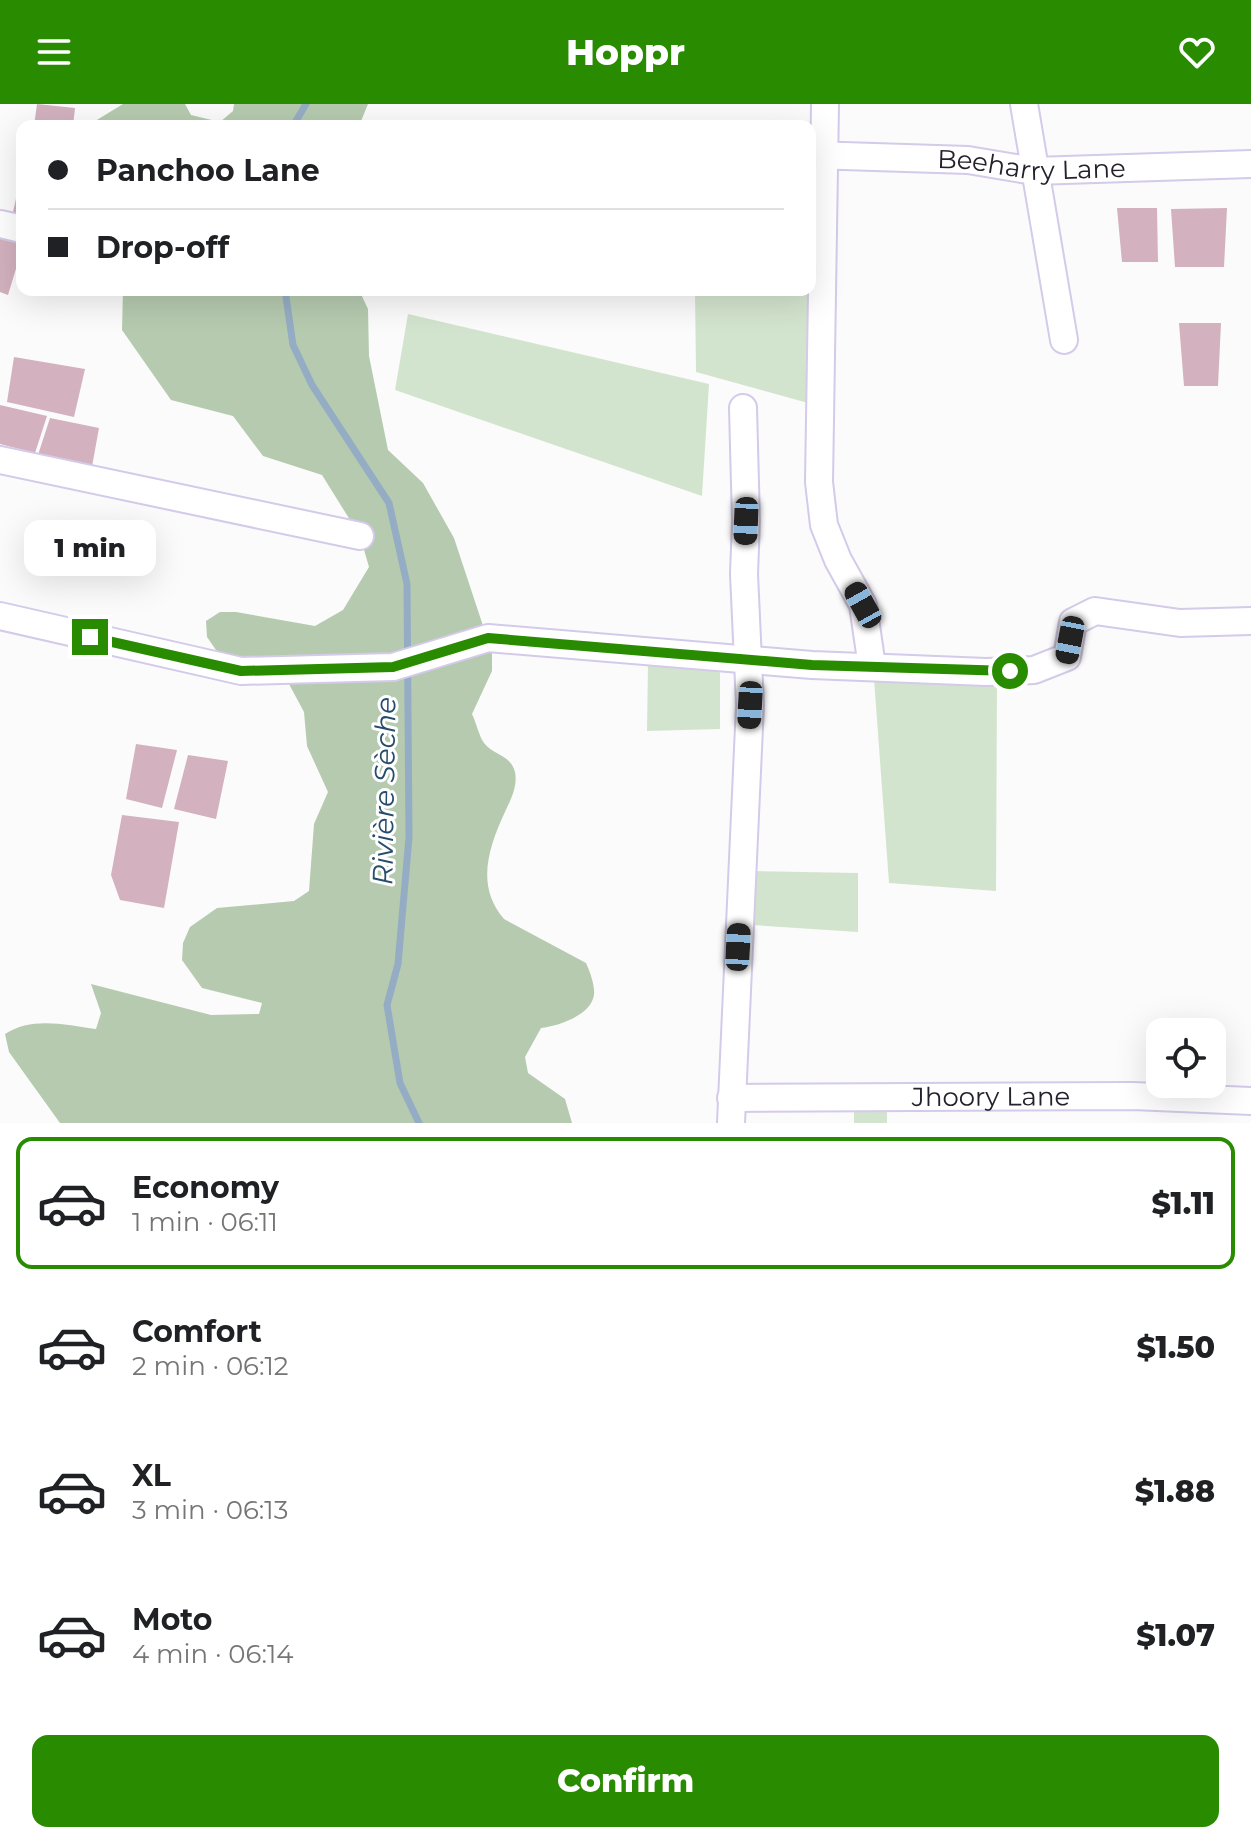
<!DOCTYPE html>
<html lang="en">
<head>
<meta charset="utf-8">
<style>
  :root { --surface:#fff; --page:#f6f6f6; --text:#202124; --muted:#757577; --line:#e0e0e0; --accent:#298b00 }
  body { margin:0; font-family:Montserrat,sans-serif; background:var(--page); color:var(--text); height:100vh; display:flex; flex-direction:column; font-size:30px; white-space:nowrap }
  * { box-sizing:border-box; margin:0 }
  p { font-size:26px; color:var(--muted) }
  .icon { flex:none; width:44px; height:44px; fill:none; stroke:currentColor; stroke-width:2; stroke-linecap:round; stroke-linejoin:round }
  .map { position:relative; height:1019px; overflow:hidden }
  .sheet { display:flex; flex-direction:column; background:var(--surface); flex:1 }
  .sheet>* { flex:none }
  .banner { position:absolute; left:16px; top:16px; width:800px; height:176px; border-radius:16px; box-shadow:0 8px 32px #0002; display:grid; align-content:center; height:176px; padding:0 32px; background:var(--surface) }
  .buttons { position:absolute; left:1146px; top:914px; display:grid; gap:16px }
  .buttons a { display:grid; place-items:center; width:80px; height:80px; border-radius:16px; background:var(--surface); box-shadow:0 8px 32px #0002; font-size:40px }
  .end { position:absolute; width:36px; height:36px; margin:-18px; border:10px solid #298b00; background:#fff; box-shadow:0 0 0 4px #fff }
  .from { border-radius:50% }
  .bubble { position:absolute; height:56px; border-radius:16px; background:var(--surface); box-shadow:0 8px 32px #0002; font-size:26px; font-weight:800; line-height:56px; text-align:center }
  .car { position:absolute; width:24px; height:48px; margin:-24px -12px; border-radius:10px; box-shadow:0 0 6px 2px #0007; background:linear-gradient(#222 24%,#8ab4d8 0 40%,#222 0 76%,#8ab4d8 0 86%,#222 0) }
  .banner b { display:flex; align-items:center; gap:28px; height:76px; font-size:30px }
  .banner b+b { border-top:2px solid var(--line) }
  .banner i { width:20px; height:20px; background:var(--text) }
  ul { padding:14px 0 0; list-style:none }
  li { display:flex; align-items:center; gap:24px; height:132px; margin:0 16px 12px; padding:0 16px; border:4px solid transparent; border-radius:16px }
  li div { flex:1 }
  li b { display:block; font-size:30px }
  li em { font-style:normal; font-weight:800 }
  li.active { border-color:var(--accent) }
  li>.icon { width:72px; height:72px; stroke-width:1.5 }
  .button { display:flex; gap:16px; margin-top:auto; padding:16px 32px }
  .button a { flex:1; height:92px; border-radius:16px; background:var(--accent); color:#fff; font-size:32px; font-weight:800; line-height:92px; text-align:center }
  header { display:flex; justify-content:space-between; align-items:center; height:104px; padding:0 32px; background:var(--accent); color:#fff; font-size:36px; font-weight:800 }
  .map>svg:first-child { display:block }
</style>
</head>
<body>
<header><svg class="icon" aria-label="menu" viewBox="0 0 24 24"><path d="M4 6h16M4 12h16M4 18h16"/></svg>Hoppr<svg class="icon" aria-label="heart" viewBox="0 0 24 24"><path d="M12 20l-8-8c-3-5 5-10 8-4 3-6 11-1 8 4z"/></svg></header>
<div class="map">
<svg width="1251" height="1019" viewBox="0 0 1251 1019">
  <rect width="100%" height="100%" fill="#fbfbfb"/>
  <path fill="#d3e4ce" d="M 695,186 L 810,186 L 808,299 L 696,268 Z
    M 408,210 L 709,280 L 702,392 L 395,286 Z
    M 648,560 L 720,563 L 720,625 L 647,627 Z
    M 874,575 L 997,580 L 996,787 L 889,779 Z
    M 754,767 L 858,769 L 858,828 L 752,821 Z
    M 854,1005 L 887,1005 L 887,1019 L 854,1019 Z"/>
  <path fill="#b5caaf" d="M 123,0 L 185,0 L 191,11 L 220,18 L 233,7 L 234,0 L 368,0 L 359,22 L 87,22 Z
    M 123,186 L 359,186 L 368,205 L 369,252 L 388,346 L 423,379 L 454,434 L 492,549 L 492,567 L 472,610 C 476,618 479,632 484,639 C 494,652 510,650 515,668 C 518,683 510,697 504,710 C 488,745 476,783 504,815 L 586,859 C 590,868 595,881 594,891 C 591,911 559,922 541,924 L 525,953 L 528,969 L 565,995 L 572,1019 L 60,1019 L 9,948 L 5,930 C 32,912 66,921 96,925 L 101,909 L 91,880 L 211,911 L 259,910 L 262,899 L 202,884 L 182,856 L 183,839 L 190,823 L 217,804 L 294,797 L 309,787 L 314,720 L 328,688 L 307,642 L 304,608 L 289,580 L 216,546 L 207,533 L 206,517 L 220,508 L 236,508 L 315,522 L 343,506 L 369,463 L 360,432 L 322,371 L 263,352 L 233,312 L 171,296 L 122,226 Z"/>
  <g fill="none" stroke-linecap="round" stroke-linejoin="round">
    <path stroke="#95adc4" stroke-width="7" d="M 293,22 L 306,0
      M 285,186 L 293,241 L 312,281 L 389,399 L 407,480 L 409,733 L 398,860 L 387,901 L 400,979 L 419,1019"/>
  </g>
  <path fill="#d3b1bf" d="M 37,0 L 75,4 L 73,22 L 34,22 Z
    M 21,73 L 22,73 L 22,115 L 12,112 Z
    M 1117,104 L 1157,104 L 1158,158 L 1122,158 Z
    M 1227,104 L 1224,163 L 1175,163 L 1171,105 Z
    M 0,131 L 22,136 L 22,145 L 8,191 L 0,188 Z
    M 1179,219 L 1221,219 L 1218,282 L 1184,282 Z
    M 14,253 L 85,265 L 74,313 L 7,298 Z
    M 0,301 L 47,312 L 35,349 L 0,340 Z
    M 50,314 L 99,324 L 91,368 L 36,357 Z
    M 136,640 L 177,646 L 162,704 L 126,695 Z
    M 188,651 L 228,657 L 216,715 L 174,705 Z
    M 122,711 L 179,718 L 164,804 L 120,796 L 111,771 Z"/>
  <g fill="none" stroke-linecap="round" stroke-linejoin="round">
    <g stroke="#d4cae9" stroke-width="30">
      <g id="minor">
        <path d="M 825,0 L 819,378 L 824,421 L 838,456 L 863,501 L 872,563"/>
        <path d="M 1024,0 L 1064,236"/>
        <path id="s1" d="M 812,51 L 968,56 L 1034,67 L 1251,60"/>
        <path d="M 0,120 L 22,125"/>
        <path d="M 0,356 L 360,432"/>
        <path d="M 0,512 L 241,567 L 393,563 L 488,534 L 812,561 L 986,568 L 1034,566 L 1067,553 L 1073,518 L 1095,507 L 1180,519 L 1251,517"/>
        <path id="s2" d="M 731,994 L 1133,992 L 1251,997"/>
        <path d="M 731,1019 L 750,601 L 744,470 L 746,417 L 743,304"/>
      </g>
    </g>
    <use href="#minor" stroke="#fff" stroke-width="26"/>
  </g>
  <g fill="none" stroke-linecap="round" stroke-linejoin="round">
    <path stroke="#298b00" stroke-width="10" d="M 90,533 L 241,567 L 393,563 L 488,534 L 812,561 L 1010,567"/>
  </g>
  <g text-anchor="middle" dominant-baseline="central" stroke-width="6" stroke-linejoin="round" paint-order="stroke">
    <g font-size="26" fill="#25212c" stroke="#fff">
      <text stroke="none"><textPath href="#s1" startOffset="220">Beeharry Lane</textPath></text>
      <text stroke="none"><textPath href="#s2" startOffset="260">Jhoory Lane</textPath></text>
    </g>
    <g font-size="28" font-style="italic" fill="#254b6d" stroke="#fff">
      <text transform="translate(384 687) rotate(-89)">Rivière Sèche</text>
    </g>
  </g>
</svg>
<div class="buttons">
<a><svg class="icon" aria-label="locate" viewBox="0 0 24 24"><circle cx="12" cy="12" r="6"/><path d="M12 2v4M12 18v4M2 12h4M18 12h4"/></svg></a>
</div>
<i class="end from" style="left:1010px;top:567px"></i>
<i class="end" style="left:90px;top:533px"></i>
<div class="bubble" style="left:24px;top:416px;width:132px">1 min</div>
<i class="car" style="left:746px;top:417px;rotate:182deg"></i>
<i class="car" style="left:863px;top:501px;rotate:331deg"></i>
<i class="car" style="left:1070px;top:536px;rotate:191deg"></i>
<i class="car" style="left:750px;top:601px;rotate:183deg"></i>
<i class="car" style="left:738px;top:843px;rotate:3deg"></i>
<div class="banner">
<b><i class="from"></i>Panchoo Lane</b>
<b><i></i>Drop-off</b>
</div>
</div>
<section class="sheet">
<ul>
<li class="active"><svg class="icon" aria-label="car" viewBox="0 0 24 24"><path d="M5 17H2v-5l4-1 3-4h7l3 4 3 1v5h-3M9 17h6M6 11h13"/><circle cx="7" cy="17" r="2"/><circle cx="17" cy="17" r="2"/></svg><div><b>Economy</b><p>1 min · 06:11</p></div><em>$1.11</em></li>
<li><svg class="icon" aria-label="car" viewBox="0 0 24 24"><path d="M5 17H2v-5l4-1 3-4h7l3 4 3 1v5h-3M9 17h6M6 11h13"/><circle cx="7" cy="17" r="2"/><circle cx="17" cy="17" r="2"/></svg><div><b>Comfort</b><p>2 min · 06:12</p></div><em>$1.50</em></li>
<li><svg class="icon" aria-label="car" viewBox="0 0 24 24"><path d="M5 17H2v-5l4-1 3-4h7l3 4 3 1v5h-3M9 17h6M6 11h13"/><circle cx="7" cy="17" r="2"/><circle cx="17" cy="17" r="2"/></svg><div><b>XL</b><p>3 min · 06:13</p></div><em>$1.88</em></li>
<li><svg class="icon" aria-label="car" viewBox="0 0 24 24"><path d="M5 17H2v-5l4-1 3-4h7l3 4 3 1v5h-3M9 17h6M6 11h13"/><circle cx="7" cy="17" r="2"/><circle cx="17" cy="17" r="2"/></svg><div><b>Moto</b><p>4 min · 06:14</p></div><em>$1.07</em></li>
</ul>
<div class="button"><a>Confirm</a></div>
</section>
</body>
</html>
